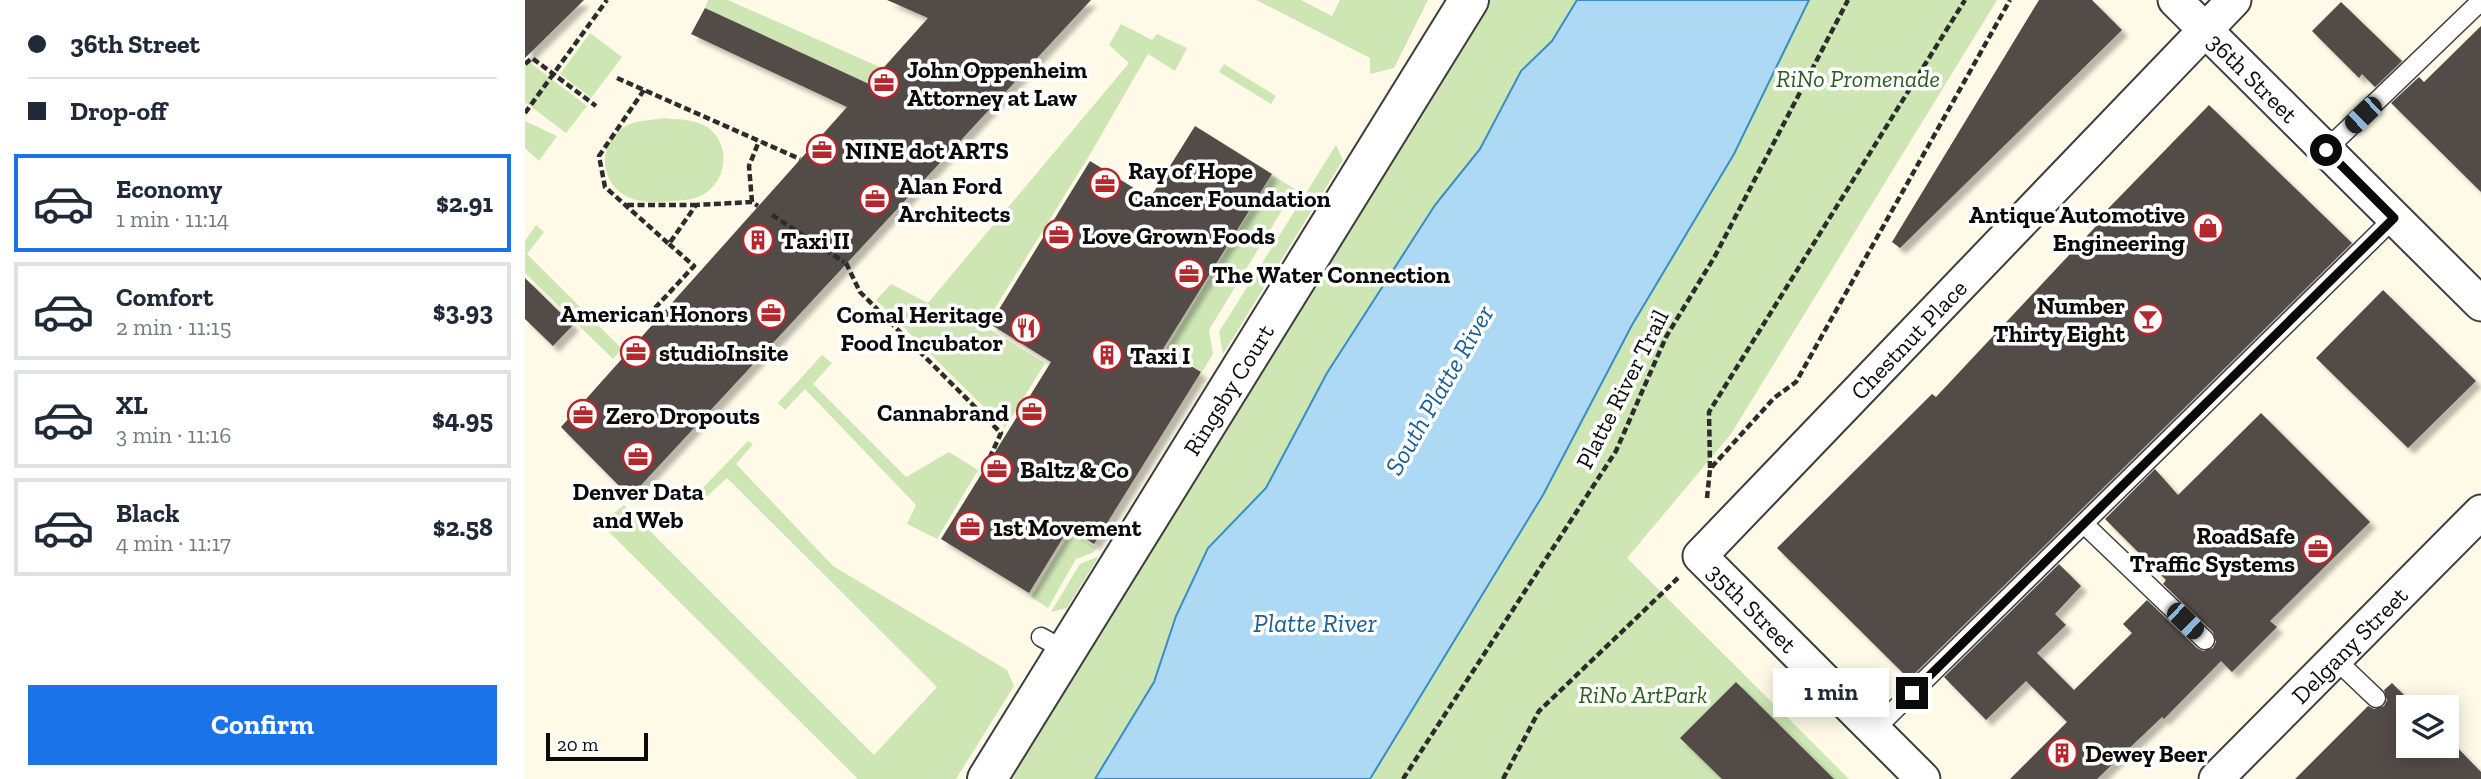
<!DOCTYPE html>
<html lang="en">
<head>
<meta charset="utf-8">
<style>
  :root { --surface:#fff; --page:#f6f6f7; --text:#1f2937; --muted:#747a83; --line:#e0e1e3; --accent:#1a73e8 }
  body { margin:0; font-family:"Zilla Slab",serif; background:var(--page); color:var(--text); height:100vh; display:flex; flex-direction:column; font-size:26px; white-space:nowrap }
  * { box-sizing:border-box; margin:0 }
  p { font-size:23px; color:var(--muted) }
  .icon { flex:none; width:38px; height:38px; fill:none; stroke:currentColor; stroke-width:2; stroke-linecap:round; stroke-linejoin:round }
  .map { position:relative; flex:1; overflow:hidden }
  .panel { display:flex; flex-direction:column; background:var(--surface); width:525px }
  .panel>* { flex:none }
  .guide { display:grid; align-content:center; height:154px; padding:0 28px; background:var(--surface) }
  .buttons { position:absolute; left:1871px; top:695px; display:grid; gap:14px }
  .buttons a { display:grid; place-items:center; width:63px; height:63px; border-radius:0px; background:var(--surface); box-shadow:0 4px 18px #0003; font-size:35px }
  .scale { position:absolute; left:21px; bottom:18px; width:102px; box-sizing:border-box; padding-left:7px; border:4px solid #0a0a0a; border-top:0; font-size:19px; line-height:24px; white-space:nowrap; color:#0a0a0a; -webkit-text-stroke:5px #fff; paint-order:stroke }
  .end { position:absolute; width:32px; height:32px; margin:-16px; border:9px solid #0a0a0a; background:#fff; box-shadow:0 0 0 4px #fff }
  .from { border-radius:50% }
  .bubble { position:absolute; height:49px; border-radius:0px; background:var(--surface); box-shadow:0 4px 18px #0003; font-size:23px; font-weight:800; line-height:49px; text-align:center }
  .car { position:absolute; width:21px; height:42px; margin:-21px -10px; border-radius:9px; box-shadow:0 0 5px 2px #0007; background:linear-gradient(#222 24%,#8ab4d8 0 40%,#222 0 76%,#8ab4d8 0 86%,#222 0) }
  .guide b { display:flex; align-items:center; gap:24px; height:66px; font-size:26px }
  .guide b+b { border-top:2px solid var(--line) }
  .guide i { width:18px; height:18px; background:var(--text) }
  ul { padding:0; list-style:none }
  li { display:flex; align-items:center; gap:21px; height:98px; margin:0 14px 10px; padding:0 14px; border:4px solid var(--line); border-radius:0px }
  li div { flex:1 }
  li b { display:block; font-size:26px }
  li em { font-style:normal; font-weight:800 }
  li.active { border-color:var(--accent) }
  li>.icon { width:63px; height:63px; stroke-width:1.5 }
  .cta { display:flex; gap:14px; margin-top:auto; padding:14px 28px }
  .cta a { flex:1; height:80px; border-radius:0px; background:var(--accent); color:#fff; font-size:28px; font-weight:800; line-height:80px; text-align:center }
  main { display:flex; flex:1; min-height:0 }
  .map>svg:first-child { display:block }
</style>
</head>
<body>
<main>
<section class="panel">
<div class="guide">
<b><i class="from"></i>36th Street</b>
<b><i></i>Drop-off</b>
</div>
<ul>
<li class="active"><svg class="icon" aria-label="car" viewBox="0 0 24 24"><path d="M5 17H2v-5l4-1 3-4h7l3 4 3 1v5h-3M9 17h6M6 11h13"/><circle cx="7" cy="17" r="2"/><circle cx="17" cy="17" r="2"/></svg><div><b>Economy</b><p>1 min · 11:14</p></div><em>$2.91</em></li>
<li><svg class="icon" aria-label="car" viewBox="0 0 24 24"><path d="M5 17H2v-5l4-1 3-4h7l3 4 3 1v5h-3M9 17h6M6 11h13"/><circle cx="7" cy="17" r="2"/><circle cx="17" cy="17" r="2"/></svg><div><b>Comfort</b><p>2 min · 11:15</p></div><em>$3.93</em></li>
<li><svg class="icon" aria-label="car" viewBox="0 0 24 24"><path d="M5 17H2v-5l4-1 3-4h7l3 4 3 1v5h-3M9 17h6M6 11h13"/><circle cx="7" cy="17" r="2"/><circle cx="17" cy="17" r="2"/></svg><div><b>XL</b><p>3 min · 11:16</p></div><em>$4.95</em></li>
<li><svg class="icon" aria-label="car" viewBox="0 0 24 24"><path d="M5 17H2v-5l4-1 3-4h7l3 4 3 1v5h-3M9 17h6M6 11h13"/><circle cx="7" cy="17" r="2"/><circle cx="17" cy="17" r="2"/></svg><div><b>Black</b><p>4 min · 11:17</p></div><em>$2.58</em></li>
</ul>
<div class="cta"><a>Confirm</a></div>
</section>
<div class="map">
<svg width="1956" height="779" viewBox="0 0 1956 779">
  <defs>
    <filter id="shadow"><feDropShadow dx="6" dy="6" stdDeviation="2" flood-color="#0004"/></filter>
  </defs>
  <rect width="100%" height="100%" fill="#fefae7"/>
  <path fill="#cde6b3" d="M 183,0 L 203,0 L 357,68 L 344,84 L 180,8 Z
    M 731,0 L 776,0 L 807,16 L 815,0 L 903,0 L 869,68 L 845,74 L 845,58 Z
    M 965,0 L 1052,0 L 1027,41 L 996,71 L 955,149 L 910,205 L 802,373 L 741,488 L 683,548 L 651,616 L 629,682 L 570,779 L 484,779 L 767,314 Z
    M 1284,0 L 1472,0 L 1206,434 L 1102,558 L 1324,779 L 845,779 L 1018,495 L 1107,325 L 1209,154 Z
    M 596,24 L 627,40 L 632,34 L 662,48 L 650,71 L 623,54 L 564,156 L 459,326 L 520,363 L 480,428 L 351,300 L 366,284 L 403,303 L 604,63 L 584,45 Z
    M 65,33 L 97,57 L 66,98 L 35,74 Z
    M 4,62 L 62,106 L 41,133 L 0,102 L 0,67 Z
    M 699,64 L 751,96 L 746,104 L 694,72 Z
    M 140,118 C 154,120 170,119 182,127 C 205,143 203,176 182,192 C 172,200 159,200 146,201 C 131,203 112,203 99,195 C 72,179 74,138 103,125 C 114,120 128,120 140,118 Z
    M 0,121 L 32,136 L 14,161 L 0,148 Z
    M 811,145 L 818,160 L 698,354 L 694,332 Z
    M 747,175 L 770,189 L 684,330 L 688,354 L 677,372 L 641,349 Z
    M 11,225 L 19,232 L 2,254 L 97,349 L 88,359 L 0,273 L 0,241 Z
    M 297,355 L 307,363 L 288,384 L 381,477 L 424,452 L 453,470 L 412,539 L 382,524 L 391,505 L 280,389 L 260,410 L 253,403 Z
    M 223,441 L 228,444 L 211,464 L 308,566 L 482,670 L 489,686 L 431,779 L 333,779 L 76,524 L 99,505 L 349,755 L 412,687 L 202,478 L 181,497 L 174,492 Z
    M 545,532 L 572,548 L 567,553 L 551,559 L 523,608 L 506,597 Z
    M 574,556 L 542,608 L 526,612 L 555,564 Z"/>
  <path fill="#aed9f4" stroke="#378dc8" stroke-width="2" d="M 1052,0 L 1284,0 L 1209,154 L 1107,325 L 1018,495 L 845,779 L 570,779 L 629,682 L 651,616 L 683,548 L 741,488 L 802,373 L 910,205 L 955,149 L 996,71 L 1027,41 Z"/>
  <path fill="#524b47" filter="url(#shadow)" d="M 0,0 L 59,0 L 0,58 Z
    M 362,0 L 566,0 L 105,497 L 36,427 L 322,107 L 166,34 L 180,8 L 344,84 L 403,18 Z
    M 1514,0 L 1567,0 L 1597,30 L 1375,248 L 1367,242 Z
    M 1816,2 L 1877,61 L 1850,87 L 1837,74 L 1834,78 L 1787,31 Z
    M 1956,26 L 1956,192 L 1866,103 L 1894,77 L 1899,82 Z
    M 1684,105 L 1827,243 L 1384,679 L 1252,548 L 1407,394 L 1411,397 L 1574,223 L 1572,220 Z
    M 670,126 L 747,174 L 638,349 L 676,372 L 569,544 L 544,528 L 504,593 L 416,539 L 526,362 L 465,324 L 565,161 L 625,198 Z
    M 0,278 L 48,325 L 28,346 L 0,319 Z
    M 1858,290 L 1951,381 L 1883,448 L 1791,358 Z
    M 1736,413 L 1845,522 L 1745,621 L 1752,627 L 1707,672 L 1696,661 L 1639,719 L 1637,717 L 1572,779 L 1485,779 L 1542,722 L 1501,681 L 1461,720 L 1419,677 L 1534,564 L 1556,586 L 1530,614 L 1541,625 L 1512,653 L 1549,690 L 1607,633 L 1598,624 L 1622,600 L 1672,648 L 1678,651 L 1688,648 L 1691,642 L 1688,632 L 1638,584 L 1641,580 L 1580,519 L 1630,469 L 1653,495 Z
    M 1211,682 L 1309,779 L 1197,779 L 1155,738 Z
    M 1867,683 L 1891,707 L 1883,707 L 1883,746 L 1922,746 L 1922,737 L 1956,772 L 1956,779 L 1770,779 L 1843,706 L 1849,709 L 1859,706 L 1862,700 L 1859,690 Z"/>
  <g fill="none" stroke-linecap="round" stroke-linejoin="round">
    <g stroke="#3d3d3d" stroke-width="21">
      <path id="service" d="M 1801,150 L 1956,1
        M 1559,524 L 1680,640
        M 516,637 L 541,651
        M 1810,659 L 1851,698
        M 1349,730 L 1869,218"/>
    </g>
    <g stroke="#3d3d3d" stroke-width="37">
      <g id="minor">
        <path id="s1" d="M 1650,0 L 1956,304"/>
        <path id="s2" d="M 1398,779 L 1175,556 L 1709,0"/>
        <path id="s3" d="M 1691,779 L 1956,512"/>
      </g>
    </g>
    <g stroke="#3d3d3d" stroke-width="42">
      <g id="tertiary">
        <path id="s4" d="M 462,779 L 944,0"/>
      </g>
    </g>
    <path stroke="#2c2c2c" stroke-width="4.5" stroke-dasharray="7 3.5" stroke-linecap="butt" d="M 0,64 L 7,58 L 71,106
      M 92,78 L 275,159
      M 119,90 L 74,156 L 80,187 L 144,244 L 171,205 L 227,202 L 233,206
      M 0,113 L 82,0
      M 227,202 L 224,166 L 234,141
      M 102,205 L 170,205
      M 247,215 L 319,262
      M 321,263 L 335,292 L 476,433 L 459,470
      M 130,308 L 169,266 L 144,244
      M 1185,468 L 1184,412 L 1440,0
      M 1182,498 L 1185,469 L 1249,398 L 1271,382 L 1485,0
      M 878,779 L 1091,451 L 1141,337 L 1190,256 L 1323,0
      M 978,779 L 1014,711 L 1153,578"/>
    <use href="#service" stroke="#fff" stroke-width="18"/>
    <use href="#minor" stroke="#fff" stroke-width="33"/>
    <use href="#tertiary" stroke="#fff" stroke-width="38"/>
  </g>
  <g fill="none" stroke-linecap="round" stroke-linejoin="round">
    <path stroke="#0a0a0a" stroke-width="9" d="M 1387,693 L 1869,218 L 1801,150"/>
  </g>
  <defs>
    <g id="office-ring" transform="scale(1.575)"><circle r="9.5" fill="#fff" stroke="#b4282d" stroke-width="1.5"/><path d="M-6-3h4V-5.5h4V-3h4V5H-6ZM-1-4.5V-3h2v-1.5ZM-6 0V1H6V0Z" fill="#b4282d"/></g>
    <g id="shop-ring" transform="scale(1.575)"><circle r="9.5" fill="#fff" stroke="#b4282d" stroke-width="1.5"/><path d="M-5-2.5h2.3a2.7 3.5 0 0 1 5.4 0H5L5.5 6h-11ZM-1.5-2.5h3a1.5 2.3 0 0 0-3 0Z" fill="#b4282d"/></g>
    <g id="building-ring" transform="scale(1.575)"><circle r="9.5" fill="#fff" stroke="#b4282d" stroke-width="1.5"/><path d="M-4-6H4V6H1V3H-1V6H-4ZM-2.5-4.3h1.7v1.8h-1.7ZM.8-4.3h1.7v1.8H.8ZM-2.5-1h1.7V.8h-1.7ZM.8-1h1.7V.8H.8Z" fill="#b4282d"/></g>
    <g id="bar-ring" transform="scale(1.575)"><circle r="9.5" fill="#fff" stroke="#b4282d" stroke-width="1.5"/><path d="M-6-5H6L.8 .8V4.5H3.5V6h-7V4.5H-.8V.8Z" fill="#b4282d"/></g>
    <g id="restaurant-ring" transform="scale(1.575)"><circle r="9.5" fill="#fff" stroke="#b4282d" stroke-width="1.5"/><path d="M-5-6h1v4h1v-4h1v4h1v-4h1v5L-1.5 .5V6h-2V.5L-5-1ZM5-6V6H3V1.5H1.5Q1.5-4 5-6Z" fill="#b4282d"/></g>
  </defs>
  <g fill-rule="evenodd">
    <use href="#office-ring" x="359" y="83"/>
    <use href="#office-ring" x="297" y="150"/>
    <use href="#office-ring" x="580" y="184"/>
    <use href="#office-ring" x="350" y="199"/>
    <use href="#shop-ring" x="1683" y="228"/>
    <use href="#office-ring" x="534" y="235"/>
    <use href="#building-ring" x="233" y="240"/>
    <use href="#office-ring" x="664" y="274"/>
    <use href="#office-ring" x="246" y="313"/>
    <use href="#bar-ring" x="1623" y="319"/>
    <use href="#restaurant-ring" x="501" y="328"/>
    <use href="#office-ring" x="111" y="352"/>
    <use href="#building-ring" x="582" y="355"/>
    <use href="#office-ring" x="507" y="412"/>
    <use href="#office-ring" x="58" y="415"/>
    <use href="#office-ring" x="113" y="457"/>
    <use href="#office-ring" x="472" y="469"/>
    <use href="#office-ring" x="445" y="527"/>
    <use href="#office-ring" x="1793" y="549"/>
    <use href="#building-ring" x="1537" y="753"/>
  </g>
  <g text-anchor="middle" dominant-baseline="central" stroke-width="7" stroke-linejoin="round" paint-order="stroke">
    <g font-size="24" font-weight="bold" fill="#0a0a0a" stroke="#fff" text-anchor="start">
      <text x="382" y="69">John Oppenheim<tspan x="382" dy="28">Attorney at Law</tspan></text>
      <text x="320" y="150">NINE dot ARTS</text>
      <text x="603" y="170">Ray of Hope<tspan x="603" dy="28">Cancer Foundation</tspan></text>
      <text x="373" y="185">Alan Ford<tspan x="373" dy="28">Architects</tspan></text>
      <text x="1660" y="214" text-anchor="end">Antique Automotive<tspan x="1660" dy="28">Engineering</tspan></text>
      <text x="557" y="235">Love Grown Foods</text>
      <text x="256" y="240">Taxi II</text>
      <text x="687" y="274">The Water Connection</text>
      <text x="1600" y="305" text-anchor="end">Number<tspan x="1600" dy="28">Thirty Eight</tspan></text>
      <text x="223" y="313" text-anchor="end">American Honors</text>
      <text x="478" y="314" text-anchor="end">Comal Heritage<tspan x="478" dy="28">Food Incubator</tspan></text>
      <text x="134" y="352">studioInsite</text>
      <text x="605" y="355">Taxi I</text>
      <text x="484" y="412" text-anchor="end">Cannabrand</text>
      <text x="81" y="415">Zero Dropouts</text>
      <text x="495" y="469">Baltz &amp; Co</text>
      <text x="113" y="491" text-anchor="middle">Denver Data<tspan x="113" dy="28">and Web</tspan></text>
      <text x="468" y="527">1st Movement</text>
      <text x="1770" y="535" text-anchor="end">RoadSafe<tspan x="1770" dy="28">Traffic Systems</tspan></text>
      <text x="1560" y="753">Dewey Beer</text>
    </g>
    <g font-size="24" font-style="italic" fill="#2a5e1e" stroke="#fff">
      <text x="1333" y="78">RiNo Promenade</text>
      <text x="1118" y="694">RiNo ArtPark</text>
    </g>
    <g font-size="24" fill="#0a0a0a" stroke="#fff">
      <text stroke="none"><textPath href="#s1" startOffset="110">36th Street</textPath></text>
      <text stroke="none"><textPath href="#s2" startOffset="616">Chestnut Place</textPath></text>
      <text stroke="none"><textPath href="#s4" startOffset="458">Ringsby Court</textPath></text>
      <text transform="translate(1097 389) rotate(-63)">Platte River Trail</text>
      <text transform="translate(1227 608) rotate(45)">35th Street</text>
      <text stroke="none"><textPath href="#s3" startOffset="189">Delgany Street</textPath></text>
    </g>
    <g font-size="26" font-style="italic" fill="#195e96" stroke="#fff">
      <text transform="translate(914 390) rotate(-60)">South Platte River</text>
      <text x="790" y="623">Platte River</text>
    </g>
  </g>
</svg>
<div class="buttons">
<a><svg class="icon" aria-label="layers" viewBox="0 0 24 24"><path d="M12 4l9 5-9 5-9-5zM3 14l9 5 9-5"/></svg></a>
</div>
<div class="scale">20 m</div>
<i class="end from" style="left:1801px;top:150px"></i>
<i class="end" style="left:1387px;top:693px"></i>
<div class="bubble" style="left:1248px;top:668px;width:116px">1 min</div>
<i class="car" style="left:1838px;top:115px;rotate:226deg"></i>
<i class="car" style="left:1660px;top:621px;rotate:134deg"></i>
</div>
</main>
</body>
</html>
